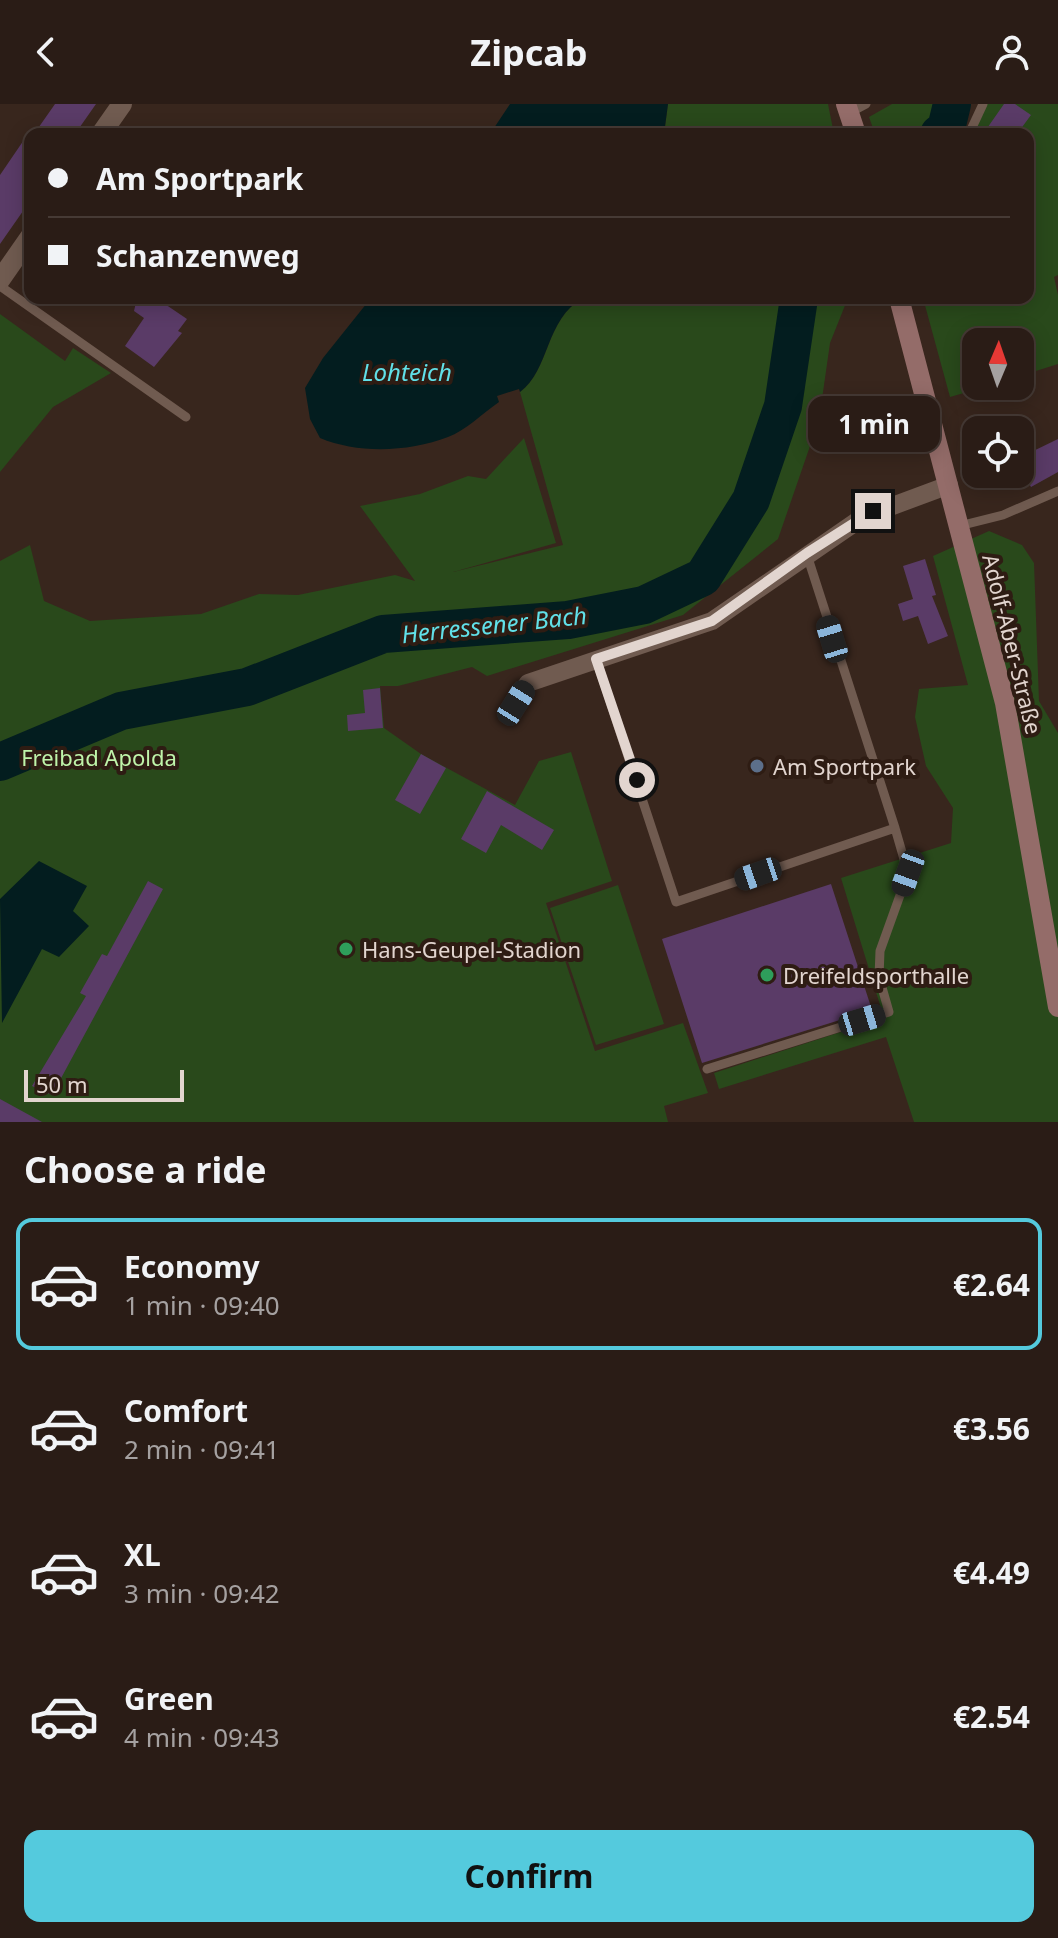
<!DOCTYPE html>
<html lang="en">
<head>
<meta charset="utf-8">
<style>
  :root { --surface:#2a1c16; --page:#362923; --text:#f1f3f6; --muted:#a5a1a1; --line:#463a35; --accent:#54cadd }
  body { margin:0; font-family:"Noto Sans",sans-serif; background:var(--page); color:var(--text); height:100vh; display:flex; flex-direction:column; font-size:30px; white-space:nowrap }
  * { box-sizing:border-box; margin:0 }
  p { font-size:26px; color:var(--muted) }
  .icon { flex:none; width:44px; height:44px; fill:none; stroke:currentColor; stroke-width:2; stroke-linecap:round; stroke-linejoin:round }
  .map { position:relative; height:1018px; overflow:hidden }
  .side { display:flex; flex-direction:column; background:var(--surface); flex:1 }
  .side>* { flex:none }
  .guide { position:absolute; left:24px; top:24px; width:1010px; height:176px; border-radius:16px; box-shadow:0 4px 20px #0003,0 0 0 2px var(--line); display:grid; align-content:center; height:176px; padding:0 24px; background:var(--surface) }
  .needle { width:52px; rotate:2deg }
  .tools { position:absolute; left:962px; top:224px; display:grid; gap:16px }
  .tools a { display:grid; place-items:center; width:72px; height:72px; border-radius:16px; background:var(--surface); box-shadow:0 4px 20px #0003,0 0 0 2px var(--line); font-size:40px }
  .scale { position:absolute; left:24px; bottom:20px; width:160px; box-sizing:border-box; padding-left:8px; border:4px solid #e2d5cf; border-top:0; font-size:22px; line-height:28px; white-space:nowrap; color:#e2d5cf; -webkit-text-stroke:6px #2e1c13; paint-order:stroke }
  .end { position:absolute; width:36px; height:36px; margin:-18px; border:10px solid #e2d5cf; background:#111; box-shadow:0 0 0 4px #111 }
  .from { border-radius:50% }
  .bubble { position:absolute; height:56px; border-radius:16px; background:var(--surface); box-shadow:0 4px 20px #0003,0 0 0 2px var(--line); font-size:26px; font-weight:700; line-height:56px; text-align:center }
  .car { position:absolute; width:24px; height:48px; margin:-24px -12px; border-radius:10px; box-shadow:0 0 6px 2px #0007; background:linear-gradient(#222 24%,#8ab4d8 0 40%,#222 0 76%,#8ab4d8 0 86%,#222 0) }
  .guide b { display:flex; align-items:center; gap:28px; height:76px; font-size:30px }
  .guide b+b { border-top:2px solid var(--line) }
  .guide i { width:20px; height:20px; background:var(--text) }
  ul { padding:0; list-style:none }
  li { display:flex; align-items:center; gap:24px; height:132px; margin:0 16px 12px; padding:0 8px; border:4px solid transparent; border-radius:16px }
  li div { flex:1 }
  li b { display:block; font-size:30px }
  li em { font-style:normal; font-weight:700 }
  li.on { border-color:var(--accent) }
  li>.icon { width:72px; height:72px; stroke-width:1.5 }
  h2 { padding:0 24px; font-size:36px; line-height:96px }
  .primary-button { display:flex; gap:16px; margin-top:auto; padding:16px 24px }
  .primary-button a { flex:1; height:92px; border-radius:16px; background:var(--accent); color:#111; font-size:32px; font-weight:700; line-height:92px; text-align:center }
  header { display:flex; justify-content:space-between; align-items:center; height:104px; padding:0 24px; background:var(--surface); font-size:36px; font-weight:700 }
  .map>svg:first-child { display:block }
</style>
</head>
<body>
<header><svg class="icon" aria-label="back" viewBox="0 0 24 24"><path d="M15 5l-7 7 7 7"/></svg>Zipcab<svg class="icon" aria-label="person" viewBox="0 0 24 24"><circle cx="12" cy="8" r="4"/><path d="M4 21q1-7 8-7t8 7"/></svg></header>
<div class="map">
<svg width="1058" height="1018" viewBox="0 0 1058 1018">
  <rect width="100%" height="100%" fill="#38261d"/>
  <path fill="#29491b" d="M 668,0 L 828,0 L 834,30 L 664,30 Z
    M 892,0 L 963,0 L 950,30 L 875,30 L 869,13 Z
    M 983,0 L 1058,0 L 1058,171 L 1054,173 L 1058,191 L 1058,260 L 1020,272 L 1020,238 L 976,238 L 976,282 L 988,282 L 950,293 L 923,194 L 1028,194 L 1028,30 L 969,30 Z
    M 583,194 L 848,194 L 830,239 L 819,316 L 778,435 L 683,511 L 487,572 L 472,563 L 398,582 L 380,582 L 384,624 L 421,650 L 515,701 L 539,657 L 571,648 L 612,777 L 546,799 L 595,947 L 683,919 L 708,989 L 664,1002 L 668,1018 L 0,1018 L 0,457 L 30,441 L 44,497 L 90,517 L 201,510 L 259,490 L 298,491 L 395,471 L 415,477 L 360,402 L 420,390 L 468,372 L 486,375 L 524,334 L 556,439 L 453,468 L 563,441 L 520,288 C 550,266 545,215 583,194 Z
    M 0,210 L 65,257 L 73,244 L 111,269 L 53,303 L 0,368 Z
    M 989,427 L 1022,441 L 1034,459 L 1039,597 L 1058,629 L 1058,1018 L 914,1018 L 886,933 L 719,985 L 714,969 L 884,914 L 841,774 L 951,739 L 953,704 L 926,662 L 915,613 L 919,585 L 968,581 L 933,452 Z
    M 618,781 L 664,920 L 596,941 L 550,804 Z"/>
  <path fill="#031d1f" d="M 510,0 L 668,0 L 664,30 L 490,30 Z
    M 371,194 L 583,194 C 545,215 550,266 520,288 L 519,285 L 497,292 L 499,298 C 483,309 465,327 448,333 C 409,348 358,350 320,334 L 310,315 L 305,284 L 323,254 Z
    M 39,757 L 87,782 L 73,807 L 89,822 L 59,853 L 42,845 L 2,919 L 0,795 Z"/>
  <g fill="none" stroke-linecap="round" stroke-linejoin="round">
    <path stroke="#031d1f" stroke-width="38" d="M 939,30 L 946,25 L 952,0
      M 0,658 L 121,607 L 247,583 L 383,530 L 568,516 L 644,501 L 703,473 L 751,396 L 783,302 L 799,194"/>
  </g>
  <path fill="#5a3b67" d="M 55,0 L 96,0 L 75,30 L 34,30 Z
    M 1004,0 L 1015,0 L 1031,11 L 1017,30 L 983,30 Z
    M 30,27 L 30,97 L 0,140 L 0,71 Z
    M 137,194 L 156,194 L 187,215 L 178,227 L 182,229 L 154,263 L 125,242 L 144,214 L 134,207 Z
    M 1058,335 L 1058,368 L 1031,383 L 1021,365 L 1030,360 L 1025,351 Z
    M 925,455 L 936,491 L 932,492 L 948,532 L 928,540 L 918,512 L 903,517 L 898,500 L 913,495 L 903,462 Z
    M 380,584 L 383,624 L 348,627 L 347,611 L 365,609 L 363,586 Z
    M 421,650 L 446,664 L 420,710 L 395,696 Z
    M 487,687 L 554,726 L 542,746 L 501,721 L 486,749 L 461,735 Z
    M 148,777 L 163,785 L 52,991 L 32,982 L 86,892 L 80,889 L 102,850 L 107,852 Z
    M 831,780 L 872,906 L 702,959 L 662,835 Z
    M 0,995 L 42,1018 L 0,1018 Z"/>
  <g fill="none" stroke-linecap="round" stroke-linejoin="round">
    <path stroke="#705b50" stroke-width="9" d="M 849,9 L 866,0
      M 969,30 L 983,0
      M 0,182 L 186,313
      M 959,422 L 1003,411 L 1058,387
      M 596,555 L 676,798 L 895,724 L 807,451
      M 707,965 L 889,908 L 879,873 L 880,847 L 908,769 L 895,724"/>
    <path stroke="#705b50" stroke-width="18" d="M 516,599 L 528,579 L 712,517 L 863,413 L 949,381"/>
    <path stroke="#705b50" stroke-width="20" d="M 101,30 L 122,0
      M 0,176 L 30,133"/>
    <path stroke="#946c69" stroke-width="20" d="M 846,0 L 856,30
      M 899,194 L 1005,599 L 1058,903"/>
  </g>
  <g fill="none" stroke-linecap="round" stroke-linejoin="round">
    <path stroke="#e2d5cf" stroke-width="10" d="M 637,676 L 596,555 L 712,517 L 807,449 L 873,407"/>
  </g>
  <circle fill="#5c6f8a" stroke="#2e1c13" stroke-width="3" cx="757" cy="662" r="8"/>
  <g fill="#2e9e5b" stroke="#2e1c13" stroke-width="3">
    <circle cx="346" cy="845" r="8"/>
    <circle cx="767" cy="871" r="8"/>
  </g>
  <g text-anchor="middle" dominant-baseline="central" stroke-width="8" stroke-linejoin="round" paint-order="stroke">
    <g font-size="22" fill="#e2d5cf" stroke="#2e1c13">
      <text transform="translate(1013 540) rotate(76)">Adolf-Aber-Straße</text>
    </g>
    <g font-size="22" fill="#bff4aa" stroke="#2e1c13">
      <text x="99" y="653">Freibad Apolda</text>
    </g>
    <g font-size="22" fill="#e2d5cf" stroke="#2e1c13" text-anchor="start">
      <text x="773" y="662">Am Sportpark</text>
      <text x="362" y="845">Hans-Geupel-Stadion</text>
      <text x="783" y="871">Dreifeldsporthalle</text>
    </g>
    <g font-size="24" font-style="italic" fill="#61e0e8" stroke="#2e1c13">
      <text x="407" y="267">Lohteich</text>
      <text transform="translate(494 520) rotate(-6)">Herressener Bach</text>
    </g>
  </g>
</svg>
<div class="tools">
<a><svg class="needle" viewBox="-14 -14 28 28"><path d="M0-13l5 13h-10z" fill="#e53935"/><path d="M0 13l5-13h-10z" fill="#a5a1a1"/></svg></a>
<a><svg class="icon" aria-label="locate" viewBox="0 0 24 24"><circle cx="12" cy="12" r="6"/><path d="M12 2v4M12 18v4M2 12h4M18 12h4"/></svg></a>
</div>
<div class="scale">50 m</div>
<i class="end from" style="left:637px;top:676px"></i>
<i class="end" style="left:873px;top:407px"></i>
<div class="bubble" style="left:808px;top:292px;width:132px">1 min</div>
<i class="car" style="left:832px;top:535px;rotate:343deg"></i>
<i class="car" style="left:516px;top:599px;rotate:32deg"></i>
<i class="car" style="left:908px;top:769px;rotate:200deg"></i>
<i class="car" style="left:758px;top:770px;rotate:251deg"></i>
<i class="car" style="left:862px;top:916px;rotate:73deg"></i>
<div class="guide">
<b><i class="from"></i>Am Sportpark</b>
<b><i></i>Schanzenweg</b>
</div>
</div>
<section class="side">
<h2>Choose a ride</h2>
<ul>
<li class="on"><svg class="icon" aria-label="car" viewBox="0 0 24 24"><path d="M5 17H2v-5l4-1 3-4h7l3 4 3 1v5h-3M9 17h6M6 11h13"/><circle cx="7" cy="17" r="2"/><circle cx="17" cy="17" r="2"/></svg><div><b>Economy</b><p>1 min · 09:40</p></div><em>€2.64</em></li>
<li><svg class="icon" aria-label="car" viewBox="0 0 24 24"><path d="M5 17H2v-5l4-1 3-4h7l3 4 3 1v5h-3M9 17h6M6 11h13"/><circle cx="7" cy="17" r="2"/><circle cx="17" cy="17" r="2"/></svg><div><b>Comfort</b><p>2 min · 09:41</p></div><em>€3.56</em></li>
<li><svg class="icon" aria-label="car" viewBox="0 0 24 24"><path d="M5 17H2v-5l4-1 3-4h7l3 4 3 1v5h-3M9 17h6M6 11h13"/><circle cx="7" cy="17" r="2"/><circle cx="17" cy="17" r="2"/></svg><div><b>XL</b><p>3 min · 09:42</p></div><em>€4.49</em></li>
<li><svg class="icon" aria-label="car" viewBox="0 0 24 24"><path d="M5 17H2v-5l4-1 3-4h7l3 4 3 1v5h-3M9 17h6M6 11h13"/><circle cx="7" cy="17" r="2"/><circle cx="17" cy="17" r="2"/></svg><div><b>Green</b><p>4 min · 09:43</p></div><em>€2.54</em></li>
</ul>
<div class="primary-button"><a>Confirm</a></div>
</section>
</body>
</html>
